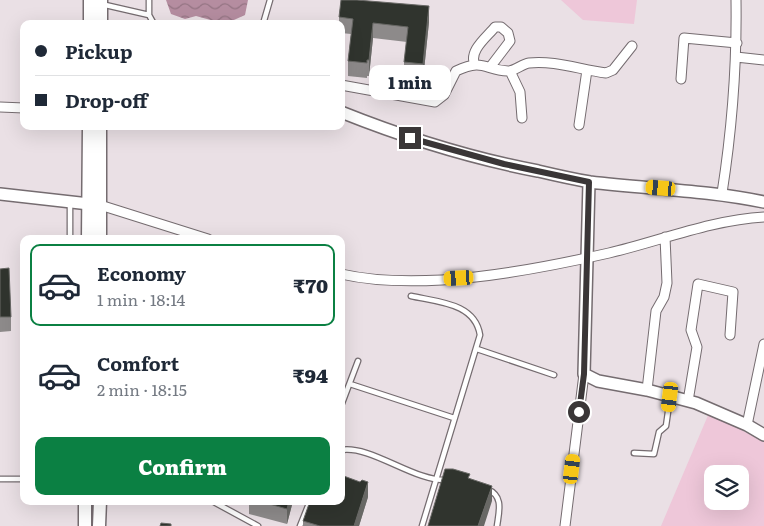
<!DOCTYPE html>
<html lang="en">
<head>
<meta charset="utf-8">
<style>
  :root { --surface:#fff; --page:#f2f2f3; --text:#1f2937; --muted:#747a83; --line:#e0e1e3; --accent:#0b8043 }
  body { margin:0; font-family:Literata,serif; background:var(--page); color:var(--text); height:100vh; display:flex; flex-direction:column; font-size:19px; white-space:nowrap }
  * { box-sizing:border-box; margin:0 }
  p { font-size:16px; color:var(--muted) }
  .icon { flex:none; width:28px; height:28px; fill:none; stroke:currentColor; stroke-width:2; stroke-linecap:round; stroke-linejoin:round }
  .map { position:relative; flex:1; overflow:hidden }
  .panel { position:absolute; left:20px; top:235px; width:325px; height:270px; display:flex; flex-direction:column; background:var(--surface); border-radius:10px; box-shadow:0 5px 20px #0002 }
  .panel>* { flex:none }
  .top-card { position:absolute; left:20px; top:20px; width:325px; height:110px; border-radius:10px; box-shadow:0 5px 20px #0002; display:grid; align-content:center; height:110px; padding:0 15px; background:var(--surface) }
  .fabs { position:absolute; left:704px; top:465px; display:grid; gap:10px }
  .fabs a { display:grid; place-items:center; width:45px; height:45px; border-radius:10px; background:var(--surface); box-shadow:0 5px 20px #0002; font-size:25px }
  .end { position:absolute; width:22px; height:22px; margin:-11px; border:6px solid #3a3637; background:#fff; box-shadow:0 0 0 2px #fff }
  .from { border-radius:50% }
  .bubble { position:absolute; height:35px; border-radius:10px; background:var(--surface); box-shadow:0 5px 20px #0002; font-size:16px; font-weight:800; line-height:35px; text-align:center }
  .car { position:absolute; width:15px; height:30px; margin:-15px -8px; border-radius:6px; box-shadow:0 0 4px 1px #0007; background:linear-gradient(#f5c518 24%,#345 0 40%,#f5c518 0 76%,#345 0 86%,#f5c518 0) }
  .top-card b { display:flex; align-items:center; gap:18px; height:48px; font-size:19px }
  .top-card b+b { border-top:1px solid var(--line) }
  .top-card i { width:12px; height:12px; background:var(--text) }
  ul { padding:9px 0 0; list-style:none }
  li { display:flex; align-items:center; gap:15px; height:82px; margin:0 10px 8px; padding:0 5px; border:2px solid transparent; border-radius:10px }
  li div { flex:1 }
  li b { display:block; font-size:19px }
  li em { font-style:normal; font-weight:800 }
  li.active { border-color:var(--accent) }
  li>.icon { width:45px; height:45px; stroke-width:1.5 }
  .action { display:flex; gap:10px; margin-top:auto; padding:10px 15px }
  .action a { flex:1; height:58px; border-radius:10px; background:var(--accent); color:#fff; font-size:20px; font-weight:800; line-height:58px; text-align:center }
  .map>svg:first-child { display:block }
</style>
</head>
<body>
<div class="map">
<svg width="764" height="526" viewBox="0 0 764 526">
  <defs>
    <pattern id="water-waves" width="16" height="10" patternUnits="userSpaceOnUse" patternTransform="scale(1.25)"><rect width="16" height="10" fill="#b58da0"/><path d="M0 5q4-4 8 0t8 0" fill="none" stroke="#947483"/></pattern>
  </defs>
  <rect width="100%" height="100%" fill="#eae0e5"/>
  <path fill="#eec7d9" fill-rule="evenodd" d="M 561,0 L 637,0 L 634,24 L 583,20 Z
    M 709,413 L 764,442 L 764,526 L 661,526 ZM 712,474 L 740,474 L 740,501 L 712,501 Z"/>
  <path fill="url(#water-waves)" d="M 166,0 L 248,0 L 245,15 L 225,24 L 196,16 L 185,19 L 171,14 Z"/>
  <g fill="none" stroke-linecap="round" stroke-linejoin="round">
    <g stroke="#756c70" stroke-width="7">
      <path id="lane" d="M 149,0 L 149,15 L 154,24
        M 101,4 L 149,15
        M 263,24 L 270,0
        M 70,239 L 70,204
        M 411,296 C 438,302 475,303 480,335 L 422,526
        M 477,349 L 554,375
        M 350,384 L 454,418
        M 341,406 L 358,361
        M 341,450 C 372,445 414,482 448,480
        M 634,453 L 654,454 L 659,432 L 666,426 L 670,398
        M 0,479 L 24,479
        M 487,489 C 504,496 499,511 497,526
        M 212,501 L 258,526
        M 300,526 L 310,501"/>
    </g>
    <g stroke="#756c70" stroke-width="11">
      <path id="street" d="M 736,57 L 764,60
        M 475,65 C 468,51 487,37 495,27 L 501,27 L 508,33 L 510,41 L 491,66
        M 510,71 L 520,92 L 522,118
        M 681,79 L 684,38 L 737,43
        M 341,85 L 435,102 L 444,95 L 456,71 C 484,58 484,70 508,71 C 515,71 522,64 529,63 C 554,60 581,70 606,73 L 613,70 L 632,46
        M 0,107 L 24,108
        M 579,125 L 587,70
        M 722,193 C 732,129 737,65 736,0
        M 100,205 L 208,239
        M 341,274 C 421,292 530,271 609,253 C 660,241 711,220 764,217
        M 647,390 L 656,311 L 664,297 L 667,283 L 665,237
        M 688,401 L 697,347 L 691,330 L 698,284 L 733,292 L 730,335
        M 747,425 L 764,344
        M 565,526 L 584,374"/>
    </g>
    <g stroke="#756c70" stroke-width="14">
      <path id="secondary" d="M 341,112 C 406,138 470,158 538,171 C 555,175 573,179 590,182 C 648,189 706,190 764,202
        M 589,182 L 584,374 L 598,381 L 647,390 L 696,403 L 747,425 L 764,435
        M 0,194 L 98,205"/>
    </g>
    <g stroke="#756c70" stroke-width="15">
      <path id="primary" d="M 101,0 L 101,24
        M 90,24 L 90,0
        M 88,239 L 89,126
        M 100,239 L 100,126
        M 85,526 L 85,501
        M 99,526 L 100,501"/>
    </g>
    <use href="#lane" stroke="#fff" stroke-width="4.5"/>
    <use href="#street" stroke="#fff" stroke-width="9"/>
    <use href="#secondary" stroke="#fff" stroke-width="11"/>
    <use href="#primary" stroke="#fff" stroke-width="12"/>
  </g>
  <path fill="#8d8a8a" d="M 339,17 L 429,22 L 423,80 L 404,77 L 404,62 L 407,42 L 373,38 L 369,76 L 367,76 L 367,78 L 348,76 L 348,61 L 351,34 L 341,33 L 341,24 L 339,24 Z
    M 0,269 L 11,317 L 11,331 L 0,332 Z
    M 368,497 L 359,526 L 303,526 L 303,521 Z
    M 249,501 L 293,501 L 287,524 L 249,514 Z"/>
  <path fill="#686865" d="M 429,6 L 429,22 L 423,80 L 423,64 Z
    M 373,23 L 373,38 L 369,76 L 369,60 Z
    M 368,482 L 368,497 L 359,526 L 354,526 Z
    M 492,486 L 492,501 L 484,526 L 478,526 Z
    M 289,501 L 293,501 L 287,524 L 287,509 Z"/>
  <path fill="#30342e" stroke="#686865" d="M 341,0 L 357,0 L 429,6 L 423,64 L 404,62 L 408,27 L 373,23 L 369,60 L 367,60 L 367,63 L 348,61 L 353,19 L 339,17 Z
    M 9,268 L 11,317 L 0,317 L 0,269 Z
    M 445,469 L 453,469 L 470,474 L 468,478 L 492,486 L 478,526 L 428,526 Z
    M 341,475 L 360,482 L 362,480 L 368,482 L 354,526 L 320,526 L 303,521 L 310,501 L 341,501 Z
    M 259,501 L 289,501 L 287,509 Z
    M 161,523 L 171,524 L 171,526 L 160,526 Z"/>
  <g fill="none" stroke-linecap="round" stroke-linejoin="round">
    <path stroke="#3a3637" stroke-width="6" d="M 410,138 L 504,164 L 589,182 L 584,374 L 579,412"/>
  </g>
</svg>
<div class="fabs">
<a><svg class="icon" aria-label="layers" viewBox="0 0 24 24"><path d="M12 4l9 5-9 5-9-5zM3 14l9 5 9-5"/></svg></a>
</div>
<i class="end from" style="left:579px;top:412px"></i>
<i class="end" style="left:410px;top:138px"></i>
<div class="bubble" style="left:369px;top:65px;width:82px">1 min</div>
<i class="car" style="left:661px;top:188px;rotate:275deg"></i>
<i class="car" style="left:459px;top:278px;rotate:267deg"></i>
<i class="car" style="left:670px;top:397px;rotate:187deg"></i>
<i class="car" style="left:572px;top:469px;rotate:7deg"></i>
<div class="top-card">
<b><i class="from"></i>Pickup</b>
<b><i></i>Drop-off</b>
</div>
<section class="panel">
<ul>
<li class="active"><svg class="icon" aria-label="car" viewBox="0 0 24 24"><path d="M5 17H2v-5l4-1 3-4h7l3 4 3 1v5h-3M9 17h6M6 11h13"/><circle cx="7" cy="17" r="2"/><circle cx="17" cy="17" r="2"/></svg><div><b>Economy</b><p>1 min · 18:14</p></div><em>₹70</em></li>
<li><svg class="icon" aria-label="car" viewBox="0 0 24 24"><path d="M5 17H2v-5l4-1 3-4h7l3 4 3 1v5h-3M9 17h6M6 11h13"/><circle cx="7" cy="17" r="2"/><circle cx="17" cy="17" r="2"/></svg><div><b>Comfort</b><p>2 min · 18:15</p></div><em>₹94</em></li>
</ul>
<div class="action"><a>Confirm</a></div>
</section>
</div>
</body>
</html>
